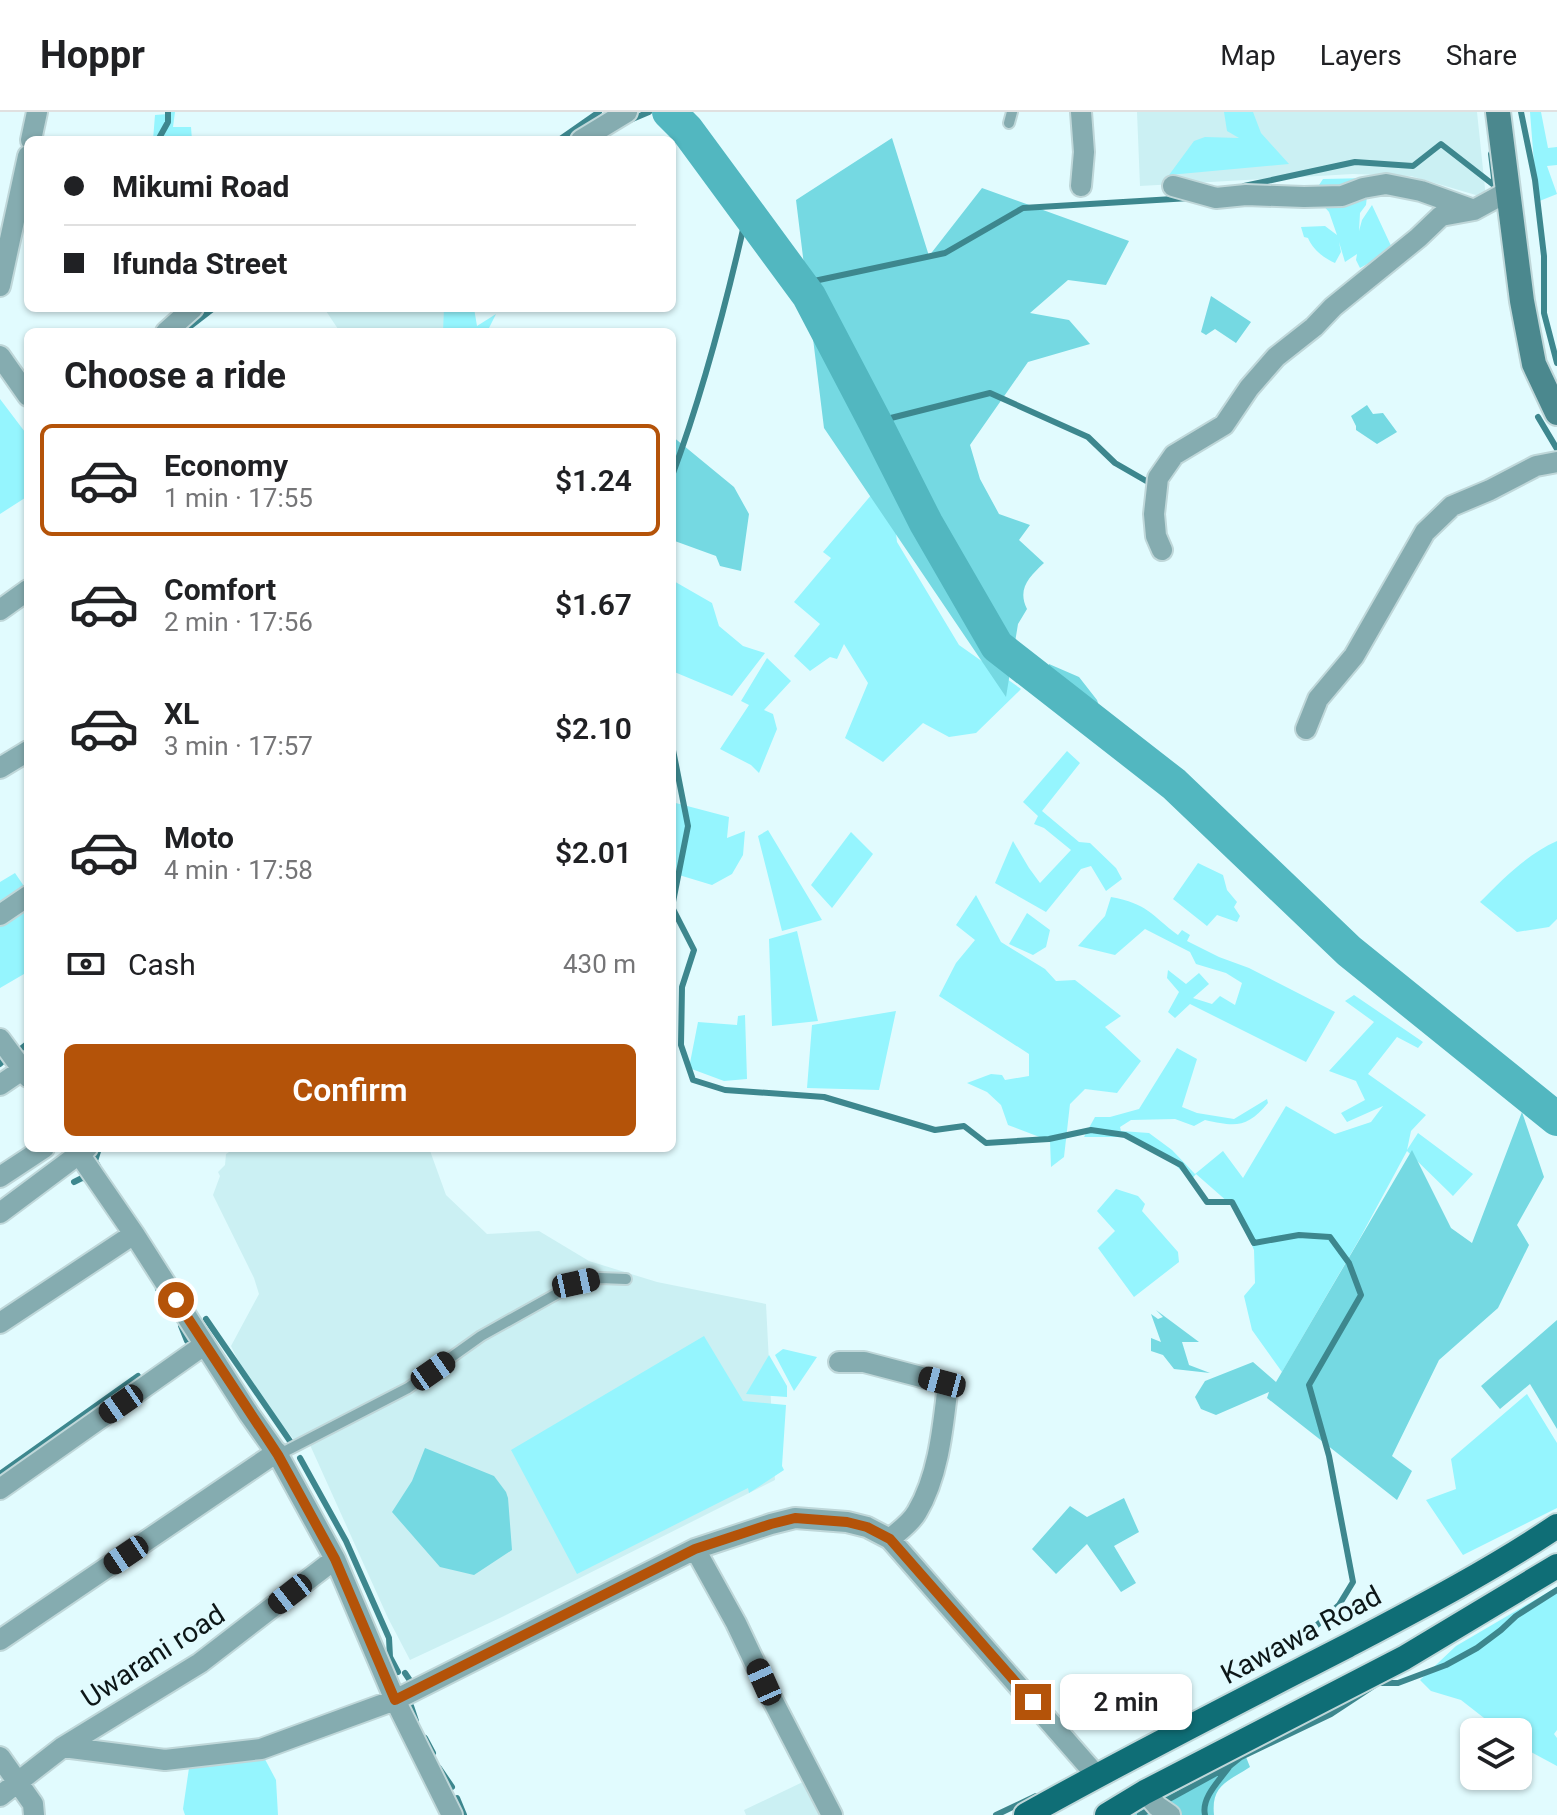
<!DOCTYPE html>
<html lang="en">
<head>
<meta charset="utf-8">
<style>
  :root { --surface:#fff; --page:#f2f2f2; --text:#202124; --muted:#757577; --line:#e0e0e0; --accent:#b45309 }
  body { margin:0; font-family:Roboto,sans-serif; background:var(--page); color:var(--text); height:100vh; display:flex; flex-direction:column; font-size:30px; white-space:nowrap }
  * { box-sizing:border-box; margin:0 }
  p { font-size:26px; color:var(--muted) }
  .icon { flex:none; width:44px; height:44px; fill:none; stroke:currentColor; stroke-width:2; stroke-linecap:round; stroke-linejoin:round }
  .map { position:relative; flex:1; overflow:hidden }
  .side { position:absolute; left:24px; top:216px; width:652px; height:824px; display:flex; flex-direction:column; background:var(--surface); border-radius:12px; box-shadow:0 2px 6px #0004 }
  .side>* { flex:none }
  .top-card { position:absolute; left:24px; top:24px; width:652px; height:176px; border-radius:12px; box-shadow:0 2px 6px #0004; display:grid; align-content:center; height:176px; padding:0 40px; background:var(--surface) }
  .fabs { position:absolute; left:1460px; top:1606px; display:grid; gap:16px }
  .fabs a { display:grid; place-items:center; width:72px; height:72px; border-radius:12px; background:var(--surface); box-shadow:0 2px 6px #0004; font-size:40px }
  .end { position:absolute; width:36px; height:36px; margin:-18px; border:10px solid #b45309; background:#fff; box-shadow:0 0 0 4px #fff }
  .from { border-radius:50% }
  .bubble { position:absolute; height:56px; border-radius:12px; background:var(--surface); box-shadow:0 2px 6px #0004; font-size:26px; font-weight:600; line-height:56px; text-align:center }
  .car { position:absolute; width:24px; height:48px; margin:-24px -12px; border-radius:10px; box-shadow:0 0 6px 2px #0007; background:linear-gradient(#222 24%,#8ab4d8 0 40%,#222 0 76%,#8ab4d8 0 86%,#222 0) }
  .top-card b { display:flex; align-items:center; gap:28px; height:76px; font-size:30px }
  .top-card b+b { border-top:2px solid var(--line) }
  .top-card i { width:20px; height:20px; background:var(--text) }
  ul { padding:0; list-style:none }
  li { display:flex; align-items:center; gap:24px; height:112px; margin:0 16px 12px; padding:0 24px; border:4px solid transparent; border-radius:12px }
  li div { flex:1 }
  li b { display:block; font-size:30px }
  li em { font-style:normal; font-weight:600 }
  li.on { border-color:var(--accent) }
  li>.icon { width:72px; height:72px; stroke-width:1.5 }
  h2 { padding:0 40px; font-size:36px; line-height:96px }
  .pay { display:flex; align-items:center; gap:20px; height:88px; padding:0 40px; font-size:30px }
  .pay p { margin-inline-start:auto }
  .cta { display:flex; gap:16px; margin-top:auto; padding:16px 40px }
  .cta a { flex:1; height:92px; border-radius:12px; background:var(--accent); color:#fff; font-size:32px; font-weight:600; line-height:92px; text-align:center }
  header { display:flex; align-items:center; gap:48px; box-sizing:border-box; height:112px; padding:0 40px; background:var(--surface); border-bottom:2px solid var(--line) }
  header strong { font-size:38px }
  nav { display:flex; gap:44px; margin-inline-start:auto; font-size:28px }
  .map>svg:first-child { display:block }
</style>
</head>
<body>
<header>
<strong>Hoppr</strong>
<nav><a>Map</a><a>Layers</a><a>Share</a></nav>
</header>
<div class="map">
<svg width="1557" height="1703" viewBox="0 0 1557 1703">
  <rect width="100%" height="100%" fill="#e1fbfe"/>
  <path fill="#cbf0f3" d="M 1137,0 L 1477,0 L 1486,86 L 1411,64 L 1353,62 L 1140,74 Z
    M 331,196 L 447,196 L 462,220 L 340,220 L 326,199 Z
    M 235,1036 L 429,1036 L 446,1083 L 487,1122 L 539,1119 L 589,1149 L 657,1170 L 766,1192 L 775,1368 L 502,1505 L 410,1548 L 388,1506 L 310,1333 L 296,1330 L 261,1288 L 241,1255 L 231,1234 L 259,1182 L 254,1166 L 213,1083 L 220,1064 L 218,1060 L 225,1053 L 226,1042 Z
    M 807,1668 L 823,1703 L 746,1703 L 744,1698 Z"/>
  <path fill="#95f5fe" d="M 168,0 L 175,0 L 173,15 L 191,15 L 192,28 L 153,28 L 155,3 L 168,2 Z
    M 1224,0 L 1253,0 L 1261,21 L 1289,52 L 1169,63 L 1194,29 L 1205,25 L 1239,26 L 1227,19 Z
    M 1530,0 L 1541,0 L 1548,36 L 1557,35 L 1557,53 L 1547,54 L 1557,82 L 1537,90 Z
    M 1369,66 L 1366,93 L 1360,101 L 1359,119 L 1362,108 L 1372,93 L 1393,138 L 1360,156 L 1356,148 L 1357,142 L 1345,150 L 1339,130 L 1341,140 L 1335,151 C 1324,146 1313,138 1308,126 L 1304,125 L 1301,115 L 1325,114 L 1337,123 L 1329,100 L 1313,82 L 1323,67 Z
    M 444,196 L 474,196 L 477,214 L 496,202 L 487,220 L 443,220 Z
    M 0,287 L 28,324 L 28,384 L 0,402 Z
    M 889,362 L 897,430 L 959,533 L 1021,577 L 976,621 L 949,625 L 923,611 L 883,650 L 845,626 L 868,571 L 844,532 L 837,547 L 830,545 L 810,559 L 794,544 L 820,512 L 794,490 L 831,446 L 823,440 Z
    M 672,468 L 712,491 L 719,514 L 743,534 L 765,541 L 732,584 L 672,559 Z
    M 767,546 L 791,569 L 764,598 L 773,602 L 777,617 L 759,661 L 751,653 L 720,637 L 749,593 L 741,589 Z
    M 1067,639 L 1080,651 L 1042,699 L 1079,730 L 1090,731 L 1116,756 L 1122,767 L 1106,779 L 1091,754 L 1081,757 L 1046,800 L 995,771 L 1013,729 L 1029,756 L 1040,771 L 1071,738 L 1044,716 L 1034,712 L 1038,704 L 1023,690 Z
    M 672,690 L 729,705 L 727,726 L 745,719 L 743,743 L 732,762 L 712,773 L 679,763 L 672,793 Z
    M 768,718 L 822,808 L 782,819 L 758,724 Z
    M 851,720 L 873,742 L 832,796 L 811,773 Z
    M 1557,729 L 1557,807 L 1549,815 L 1517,820 L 1480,790 C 1504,766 1526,743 1557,729 Z
    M 1198,751 L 1223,763 L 1227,778 L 1237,790 L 1234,795 L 1240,804 L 1237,810 L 1217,803 L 1207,814 L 1173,787 Z
    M 15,761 L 28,780 L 28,858 L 24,862 L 0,876 L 0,770 Z
    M 976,783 L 1001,830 L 1045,857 L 1056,869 L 1075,868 L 1121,904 L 1105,915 L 1141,949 L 1117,981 L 1085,977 L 1070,992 L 1064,1045 L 1051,1055 L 1050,1029 L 1008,1013 L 1001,993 L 987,980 L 967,971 L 991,962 L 1002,963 L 1005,968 L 1029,964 L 1029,942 L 939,884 L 956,851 L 975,828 L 956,813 Z
    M 1111,785 C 1148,792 1150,802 1178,823 L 1182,818 L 1190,823 L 1187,829 L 1219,845 L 1249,856 L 1335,900 L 1306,950 L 1190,892 L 1175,906 L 1168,900 L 1179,880 L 1167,866 L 1168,858 L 1186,872 L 1199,861 L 1209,872 L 1193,886 L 1212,892 L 1220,884 L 1235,893 L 1242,871 L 1226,861 L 1196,852 L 1190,840 L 1145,817 L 1115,843 L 1078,834 L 1105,804 Z
    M 1027,801 L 1050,818 L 1046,835 L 1033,843 L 1009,832 Z
    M 797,819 L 818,909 L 772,914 L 769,827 Z
    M 1354,883 L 1423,930 L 1418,936 L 1397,925 L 1368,962 L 1426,1003 L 1411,1019 L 1407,1038 L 1418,1021 L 1473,1062 L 1453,1084 L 1407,1039 L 1360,1126 L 1282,1260 L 1252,1218 L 1244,1184 L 1255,1171 L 1254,1138 L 1237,1098 L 1196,1062 L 1191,1068 L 1168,1046 L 1129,1025 L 1084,1025 L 1095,1005 L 1110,1005 L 1139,997 L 1177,936 L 1197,947 L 1182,995 L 1197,1001 L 1234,1007 L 1267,987 L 1268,991 C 1247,1016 1236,1015 1205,1008 L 1194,1014 L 1175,1007 L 1131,1008 L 1120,1015 L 1121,1019 L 1149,1021 L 1172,1038 L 1195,1062 L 1223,1039 L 1243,1066 L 1286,994 L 1335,1022 L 1371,1010 L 1383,994 L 1347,1010 L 1341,1001 L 1365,988 L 1356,969 L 1329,959 L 1374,910 L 1345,889 Z
    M 896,899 L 879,978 L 807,976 L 812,913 Z
    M 745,903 L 747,967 L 724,969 L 689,956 L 698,910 L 737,913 L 738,904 Z
    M 1116,1077 L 1138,1084 L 1145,1092 L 1142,1099 L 1178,1140 L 1179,1150 L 1134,1185 L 1098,1136 L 1115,1119 L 1097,1099 Z
    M 704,1224 L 743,1289 L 786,1293 L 782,1354 L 784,1358 L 749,1381 L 748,1376 L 577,1462 L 511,1338 Z
    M 783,1237 L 817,1245 L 794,1279 L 775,1243 Z
    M 769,1243 L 787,1274 L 787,1285 L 746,1282 Z
    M 1527,1282 L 1557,1331 L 1557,1396 L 1463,1443 L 1426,1388 L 1456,1377 L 1451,1347 Z
    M 1557,1475 L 1557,1618 L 1554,1622 L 1557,1626 L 1557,1654 L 1518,1633 L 1518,1620 L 1502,1620 L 1461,1588 L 1431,1579 L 1420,1568 L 1456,1534 Z
    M 259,1636 L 276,1668 L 278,1703 L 185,1703 L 183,1697 L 189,1656 L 167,1654 Z"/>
  <path fill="#75d9e2" d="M 892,26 L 929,144 L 982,76 L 1129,129 L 1106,173 L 1068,168 L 1030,201 L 1069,208 L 1090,232 L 1028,250 L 970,333 L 980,367 L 999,402 L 1030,413 L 1019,428 L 1044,451 C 1029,465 1017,477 1027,497 L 1018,512 L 1006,585 L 824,316 L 796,88 Z
    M 1211,184 L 1251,210 L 1236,231 L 1215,217 L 1206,223 L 1201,220 Z
    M 1367,293 L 1373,302 L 1383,301 L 1397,320 L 1377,332 L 1356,318 L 1356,314 L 1351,304 Z
    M 672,324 L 734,375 L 749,402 L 741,459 L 720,454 L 716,444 L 672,428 Z
    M 1049,552 L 1079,565 L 1097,588 L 1106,615 L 1087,610 L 1048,574 Z
    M 1522,1000 L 1544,1065 L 1517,1113 L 1529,1133 L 1498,1196 L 1439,1248 L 1392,1344 L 1412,1359 L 1397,1388 L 1267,1286 L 1269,1280 L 1216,1303 L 1201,1297 L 1195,1285 L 1205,1269 L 1253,1250 L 1276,1270 L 1412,1038 L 1451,1116 L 1472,1131 Z
    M 1156,1198 L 1199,1230 L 1182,1230 L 1189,1253 L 1210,1261 L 1174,1257 L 1163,1243 L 1151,1239 L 1151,1226 L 1161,1230 L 1151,1202 L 1158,1207 L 1163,1205 Z
    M 1557,1208 L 1557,1317 L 1530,1272 L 1500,1297 L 1481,1274 Z
    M 425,1336 L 494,1364 L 506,1380 L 508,1386 L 512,1438 L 474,1463 L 440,1455 L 392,1400 L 412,1369 Z
    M 1124,1386 L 1139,1420 L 1114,1434 L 1136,1471 L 1121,1480 L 1087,1432 L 1056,1462 L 1032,1437 L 1070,1394 L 1087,1405 Z
    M 1235,1642 L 1246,1645 L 1250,1655 C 1227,1670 1211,1673 1214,1703 L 1128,1703 L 1193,1666 L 1214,1662 Z"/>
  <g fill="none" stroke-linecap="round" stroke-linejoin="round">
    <path stroke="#3d878e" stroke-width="6" d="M 1521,0 L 1535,68 L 1544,144 L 1544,201 L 1557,251
      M 630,8 L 649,0
      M 158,28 L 168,10 L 168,0
      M 559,28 L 599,0
      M 1491,42 L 1495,74
      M 1244,74 L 1355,50 L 1413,54 L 1441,32 L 1495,74
      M 800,172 L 945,141 L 1023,96 L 1190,86
      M 183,220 L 214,196
      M 1538,305 L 1557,337
      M 875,310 L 990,281 L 1088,325 L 1115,351 L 1148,370 L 1151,366
      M 672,364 C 704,278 727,189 747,100
      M 672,633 L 688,714 L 672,795 L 694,838 L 682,875 L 681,933 L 693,968 L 725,978 L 824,985 L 935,1018 L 964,1014 L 986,1031 L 1049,1027 L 1091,1018 L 1125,1023 L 1181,1053 L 1207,1090 L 1232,1090 L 1254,1131 L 1299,1123 L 1330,1125 L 1349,1151 L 1361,1183 L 1309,1273 L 1329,1344 L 1353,1470 L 1339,1493 L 1304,1525 L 1262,1543
      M 16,938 L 17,940 L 28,931
      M 0,945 L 3,949 L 0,952
      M 98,1054 L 95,1049 L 99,1036
      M 74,1070 L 82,1066 L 90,1067
      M 158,1177 L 171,1198
      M 206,1207 L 292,1332
      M 181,1214 L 187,1229
      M 300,1346 L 346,1429 L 389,1526 L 390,1545 L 398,1560
      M 0,1362 L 138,1264
      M 405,1561 L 411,1570
      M 411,1594 L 416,1609
      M 425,1626 L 433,1641
      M 439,1656 L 452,1675
      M 457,1686 L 464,1703
      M 996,1703 L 1036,1684
      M 1140,1703 L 1231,1653 L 1241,1645 L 1331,1602 L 1378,1571 L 1398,1571 L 1446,1553 L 1477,1536 L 1501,1518 L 1516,1504 L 1557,1478
      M 1205,1703 C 1201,1686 1219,1669 1229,1655"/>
    <path stroke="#52b7c0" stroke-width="34" d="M 669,0 L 687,18 L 809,184 L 875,310 L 926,411 L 997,534 L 1174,672 L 1349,839 L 1557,1007"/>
    <g stroke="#bfd7d9" stroke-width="14">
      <path id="lane" d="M 1009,11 L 1012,0
        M 278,1343 L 408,1276 L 481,1224 L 576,1171 L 600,1166 L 626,1167"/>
    </g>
    <g stroke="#bfd7d9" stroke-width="24">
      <path id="street" d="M 31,28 L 37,0
        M 581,28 L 627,0
        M 1081,74 L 1084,40 L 1081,0
        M 1173,74 L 1216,86 L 1246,83 L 1304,85 L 1342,84 L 1363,76 L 1386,72 L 1421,79 L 1474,98
        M 0,174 L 28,44
        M 166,220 L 193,196
        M 0,244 L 28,284
        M 1162,438 L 1156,424 L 1154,402 L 1158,366 L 1174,343 L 1224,313 L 1249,276 L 1276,245 L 1314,215 L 1333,195 L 1418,126 L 1441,104 L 1474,98 L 1507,80
        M 0,498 L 28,478
        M 1306,617 L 1318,587 L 1354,544 L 1425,420 L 1452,394 L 1490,378 L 1536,354 L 1557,350
        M 0,656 L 28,639
        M 0,803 L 28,784
        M 0,927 L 28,965
        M 0,973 L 28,954
        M 75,1036 L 134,1122 L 249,1302 L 278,1343 L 335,1447 L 395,1588 L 452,1703
        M 0,1065 L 44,1036
        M 0,1101 L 87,1036
        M 0,1211 L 134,1122
        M 839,1250 L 864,1250 L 948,1272 C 943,1314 939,1363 917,1400 C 911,1411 899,1419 890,1427
        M 0,1377 L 204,1233
        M 695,1437 L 736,1511 L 773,1589 L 832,1703
        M 0,1528 L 277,1340
        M 63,1635 L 165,1648 L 261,1637 L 395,1588 L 695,1437 L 771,1412 L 795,1406 L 847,1410 L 867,1415 L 890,1427 L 1096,1663
        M 0,1645 L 33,1692 L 34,1703
        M 1145,1680 L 1157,1694 L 1170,1703
        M 0,1684 L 63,1635 L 200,1551 L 335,1447"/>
    </g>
    <g stroke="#bfd7d9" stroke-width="28">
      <path id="secondary" d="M 1498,0 L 1522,189 L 1534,252 L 1557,301"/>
    </g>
    <g stroke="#bfd7d9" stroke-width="28">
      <path id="primary" d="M 1026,1703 C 1131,1644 1238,1590 1345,1535 C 1417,1497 1490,1459 1557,1414
        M 1107,1703 L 1145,1680 L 1404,1546 L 1557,1454"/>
    </g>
    <use href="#lane" stroke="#85acb0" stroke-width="10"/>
    <use href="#street" stroke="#85acb0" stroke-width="20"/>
    <use href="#secondary" stroke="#4b888e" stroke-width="24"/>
    <use href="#primary" stroke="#0f6e76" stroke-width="24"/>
  </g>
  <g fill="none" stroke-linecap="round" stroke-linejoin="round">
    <path stroke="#b45309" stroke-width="10" d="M 176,1188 L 278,1343 L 335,1447 L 395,1588 L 695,1437 L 771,1412 L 795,1406 L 847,1410 L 867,1415 L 890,1427 L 1033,1590"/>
  </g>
  <g text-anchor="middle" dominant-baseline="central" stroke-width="8" stroke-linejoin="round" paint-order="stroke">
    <g font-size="28" fill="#0d1718" stroke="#e1fbfe">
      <text transform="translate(1301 1523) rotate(-28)">Kawawa Road</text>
      <text transform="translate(153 1544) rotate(-33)">Uwarani road</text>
    </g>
  </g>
</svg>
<div class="fabs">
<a><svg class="icon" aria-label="layers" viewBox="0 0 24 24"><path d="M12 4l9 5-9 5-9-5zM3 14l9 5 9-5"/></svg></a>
</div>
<i class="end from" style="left:176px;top:1188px"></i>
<i class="end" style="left:1033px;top:1590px"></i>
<div class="bubble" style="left:1060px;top:1562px;width:132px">2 min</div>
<i class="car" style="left:576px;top:1171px;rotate:78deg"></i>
<i class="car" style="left:433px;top:1259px;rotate:55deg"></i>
<i class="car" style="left:942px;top:1270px;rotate:285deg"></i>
<i class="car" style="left:121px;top:1292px;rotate:235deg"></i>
<i class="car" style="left:126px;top:1443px;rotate:236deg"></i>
<i class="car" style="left:290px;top:1482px;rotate:232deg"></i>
<i class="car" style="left:764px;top:1570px;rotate:336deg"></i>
<div class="top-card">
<b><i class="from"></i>Mikumi Road</b>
<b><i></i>Ifunda Street</b>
</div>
<section class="side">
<h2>Choose a ride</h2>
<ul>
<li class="on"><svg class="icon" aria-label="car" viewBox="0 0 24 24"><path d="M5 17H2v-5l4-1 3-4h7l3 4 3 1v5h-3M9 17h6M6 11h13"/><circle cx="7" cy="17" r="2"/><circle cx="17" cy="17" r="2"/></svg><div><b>Economy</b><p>1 min · 17:55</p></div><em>$1.24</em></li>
<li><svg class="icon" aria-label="car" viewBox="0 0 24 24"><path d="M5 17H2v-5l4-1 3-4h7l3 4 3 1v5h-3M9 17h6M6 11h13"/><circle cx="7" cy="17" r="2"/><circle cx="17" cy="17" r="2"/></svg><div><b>Comfort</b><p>2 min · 17:56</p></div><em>$1.67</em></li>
<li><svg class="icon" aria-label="car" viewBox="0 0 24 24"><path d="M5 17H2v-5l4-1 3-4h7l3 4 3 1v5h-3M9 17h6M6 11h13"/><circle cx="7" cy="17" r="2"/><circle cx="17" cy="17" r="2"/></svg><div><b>XL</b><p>3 min · 17:57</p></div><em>$2.10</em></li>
<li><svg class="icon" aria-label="car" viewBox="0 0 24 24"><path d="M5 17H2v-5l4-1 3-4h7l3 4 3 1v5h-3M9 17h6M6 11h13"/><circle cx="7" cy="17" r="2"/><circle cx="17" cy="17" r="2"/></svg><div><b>Moto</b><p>4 min · 17:58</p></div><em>$2.01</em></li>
</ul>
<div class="pay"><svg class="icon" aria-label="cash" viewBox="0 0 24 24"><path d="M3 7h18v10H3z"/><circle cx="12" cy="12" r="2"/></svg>Cash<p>430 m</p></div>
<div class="cta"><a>Confirm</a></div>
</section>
</div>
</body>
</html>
